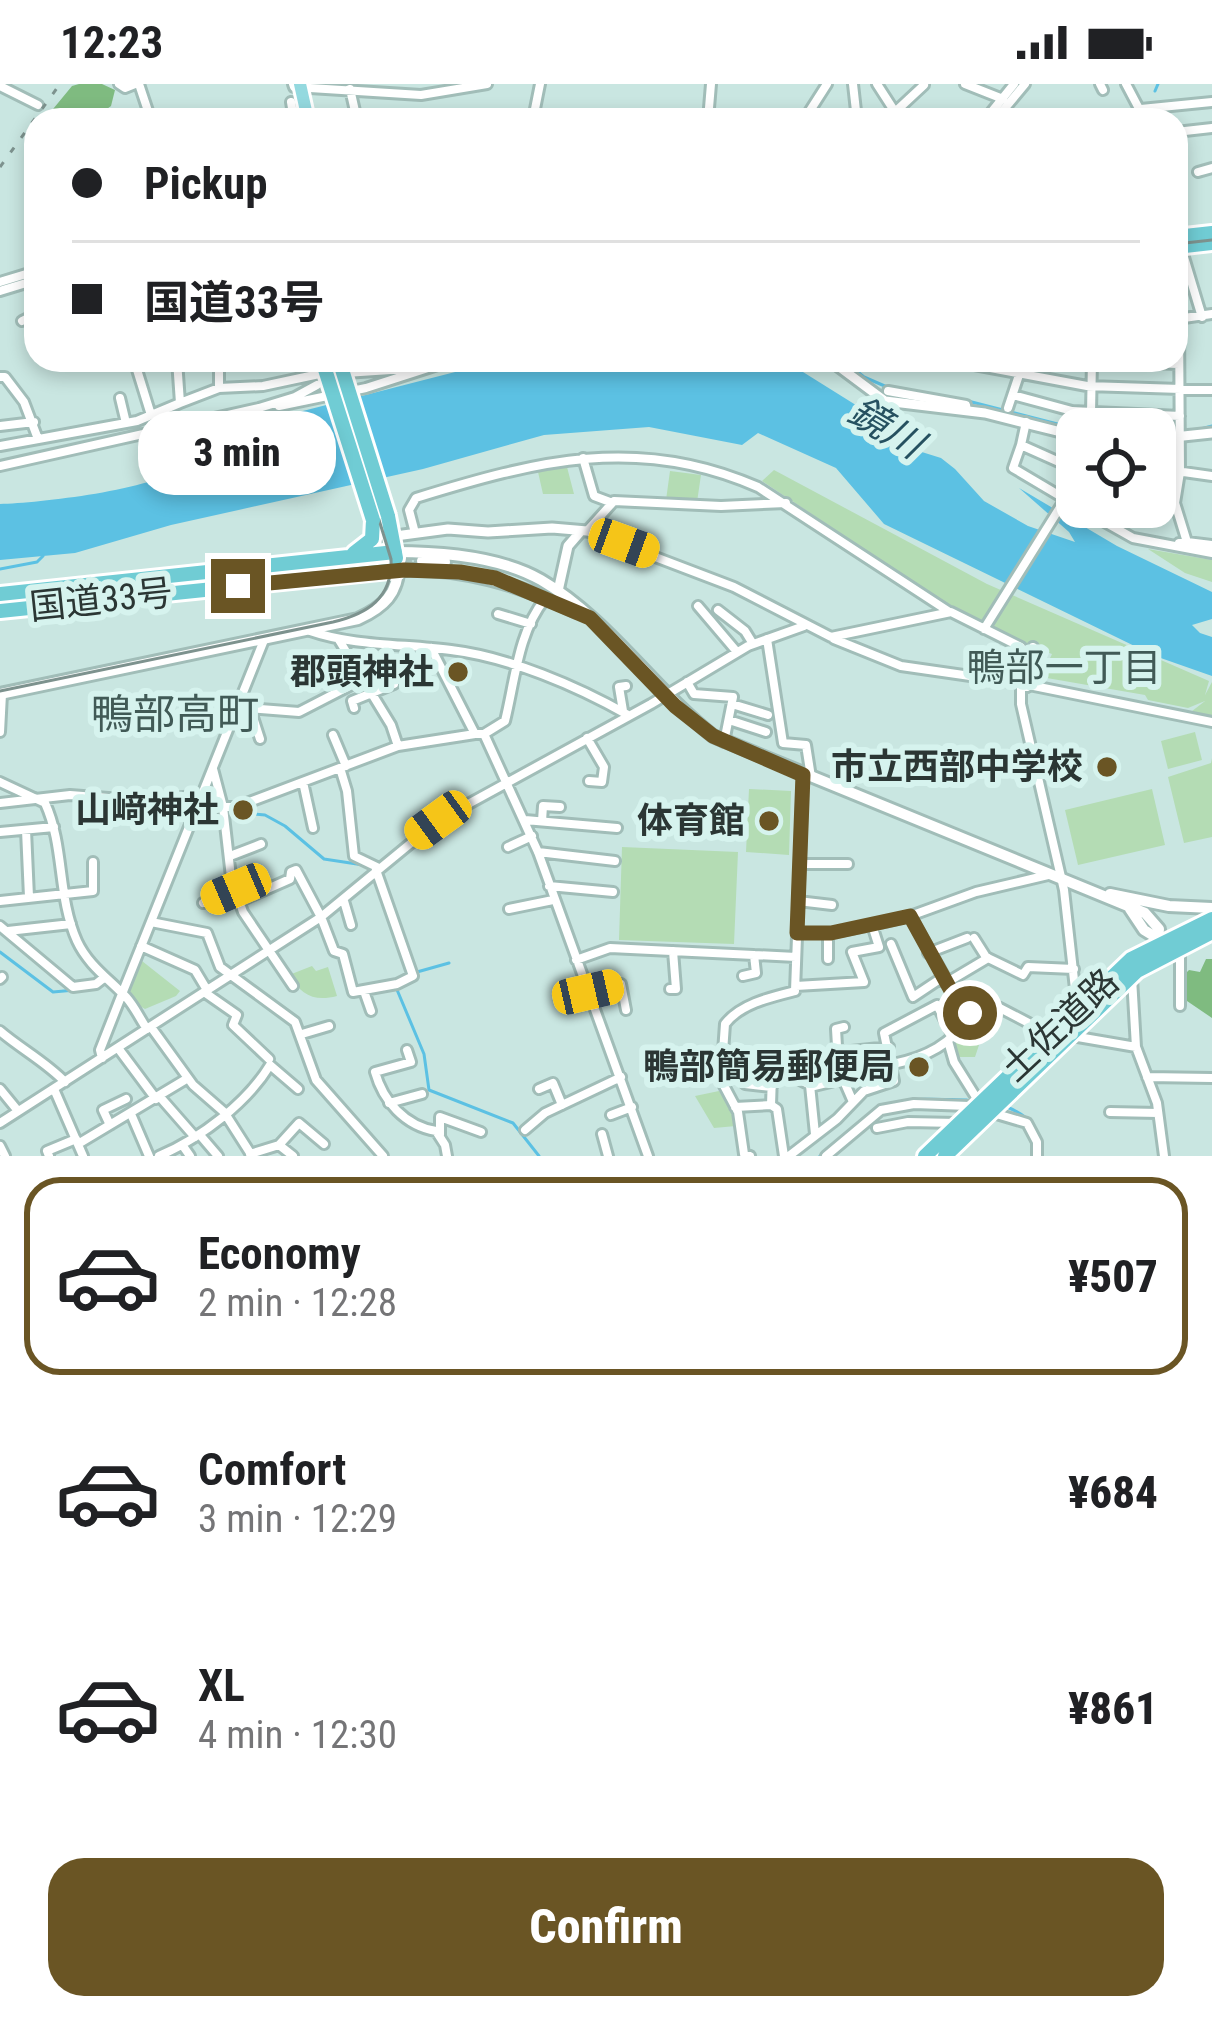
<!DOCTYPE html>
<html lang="en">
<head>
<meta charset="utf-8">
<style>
  :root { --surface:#fff; --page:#f6f6f6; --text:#202124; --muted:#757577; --line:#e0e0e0; --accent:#6a5524 }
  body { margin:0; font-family:"Roboto Condensed","Noto Sans JP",sans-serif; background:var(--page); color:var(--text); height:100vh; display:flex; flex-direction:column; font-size:45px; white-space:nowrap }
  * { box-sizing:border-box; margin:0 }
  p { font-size:39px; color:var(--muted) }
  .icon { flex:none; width:66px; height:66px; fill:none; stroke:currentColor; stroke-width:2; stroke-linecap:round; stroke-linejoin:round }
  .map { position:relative; height:1072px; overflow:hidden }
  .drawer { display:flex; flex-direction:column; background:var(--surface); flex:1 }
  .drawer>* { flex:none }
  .hud { position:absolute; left:24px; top:24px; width:1164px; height:264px; border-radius:36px; box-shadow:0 6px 18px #0003; display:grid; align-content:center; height:264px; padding:0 48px; background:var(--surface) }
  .fabs { position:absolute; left:1056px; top:324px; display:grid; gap:24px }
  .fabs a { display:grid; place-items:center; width:120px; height:120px; border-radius:24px; background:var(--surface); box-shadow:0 6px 18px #0003; font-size:60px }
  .end { position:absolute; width:54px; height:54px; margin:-27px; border:15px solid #6a5524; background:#fff; box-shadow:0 0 0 6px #fff }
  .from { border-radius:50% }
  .bubble { position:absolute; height:84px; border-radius:36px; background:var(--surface); box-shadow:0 6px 18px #0003; font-size:39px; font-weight:800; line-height:84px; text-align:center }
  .car { position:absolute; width:36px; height:72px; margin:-36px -18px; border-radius:15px; box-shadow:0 0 9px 3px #0007; background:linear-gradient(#f5c518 24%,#345 0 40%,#f5c518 0 76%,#345 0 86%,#f5c518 0) }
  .hud b { display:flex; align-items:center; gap:42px; height:114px; font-size:45px }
  .hud b+b { border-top:3px solid var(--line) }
  .hud i { width:30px; height:30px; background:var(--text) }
  ul { padding:21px 0 0; list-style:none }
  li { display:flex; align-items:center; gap:36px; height:198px; margin:0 24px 18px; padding:0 24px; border:6px solid transparent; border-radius:36px }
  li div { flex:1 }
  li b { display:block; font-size:45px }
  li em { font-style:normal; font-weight:800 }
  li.on { border-color:var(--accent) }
  li>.icon { width:108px; height:108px; stroke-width:1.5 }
  .button { display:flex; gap:24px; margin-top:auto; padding:24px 48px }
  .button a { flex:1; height:138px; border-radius:36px; background:var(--accent); color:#fff; font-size:48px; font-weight:800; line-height:138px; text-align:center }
  .status { display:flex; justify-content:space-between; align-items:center; height:84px; padding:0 60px; background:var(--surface); direction:ltr }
  .status svg { height:33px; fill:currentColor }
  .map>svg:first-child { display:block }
</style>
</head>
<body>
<div class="status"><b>12:23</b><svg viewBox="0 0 49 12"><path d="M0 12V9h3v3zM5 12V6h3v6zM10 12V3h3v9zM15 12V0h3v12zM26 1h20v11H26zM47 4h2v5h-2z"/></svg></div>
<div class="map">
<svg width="1212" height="1072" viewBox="0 0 1212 1072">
  <rect width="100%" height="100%" fill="#c9e6e1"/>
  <path fill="#b4dcb4" d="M 567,383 L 574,410 L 543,410 L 538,388 Z
    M 774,386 L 987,500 L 1209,597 L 1205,611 L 1212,598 L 1212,636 L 1187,631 L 1205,617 L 1188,624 L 1148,616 L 1145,611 L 1041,593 L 1052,570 L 984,545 L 762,397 Z
    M 670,387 L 701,391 L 697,418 L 666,416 Z
    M 1148,465 L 1212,476 L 1212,498 L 1185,489 Z
    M 1195,648 L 1202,676 L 1168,685 L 1161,657 Z
    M 1212,674 L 1212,753 L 1184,759 L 1168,693 L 1211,679 Z
    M 749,705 L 791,707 L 789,771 L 746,768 Z
    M 1152,705 L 1165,761 L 1078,781 L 1065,726 Z
    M 622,763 L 738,768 L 734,860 L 619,856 Z
    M 142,877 L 180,907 L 176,912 L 145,925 L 133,918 L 128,904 L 138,878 Z
    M 312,882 L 316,887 L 328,883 L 337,912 C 314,918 301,911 289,891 Z
    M 974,947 L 983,949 L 975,973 L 956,973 L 952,957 L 962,949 L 972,951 Z
    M 719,1007 L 734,1029 L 736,1042 L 714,1044 L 695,1012 Z"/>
  <path fill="#7fbb80" d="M 79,0 L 102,0 L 115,6 L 111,22 L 100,30 L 101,36 L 44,36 L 72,2 Z
    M 1206,875 L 1212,875 L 1212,934 L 1187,917 L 1185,890 L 1189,886 L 1200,888 Z"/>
  <path fill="#5cc1e3" d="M 502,276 L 770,276 L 795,283 L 899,348 L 909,364 L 941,374 L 955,385 L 984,417 L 1028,442 L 1075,458 L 1069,448 L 1019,404 L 1117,462 L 1212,508 L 1212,535 L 1192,541 L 1200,549 L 1212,553 L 1212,592 L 1155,572 L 884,440 L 836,384 L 758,349 L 742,361 L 649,343 L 544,351 L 423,385 L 171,441 L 75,469 L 0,476 L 0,420 C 38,419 156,406 183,382 C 192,375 198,361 205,352 Z"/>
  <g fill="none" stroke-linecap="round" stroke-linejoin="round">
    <path stroke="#5cc1e3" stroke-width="3" d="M 1155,7 L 1158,0
      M 1011,11 L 1020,0
      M 0,203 L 16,198
      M 843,276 L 864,293 L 887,303
      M 426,278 L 434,276
      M 902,306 L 964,316 L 1077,345
      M 1193,347 L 1212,342
      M 1155,349 L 1171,349
      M 0,485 L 37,478 L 43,472
      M 6,697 L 41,712
      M 85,716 L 141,720
      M 157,720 L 219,726
      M 228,728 L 265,731 L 285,742 L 324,775 L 370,782
      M 0,868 L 53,908 L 75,906
      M 417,888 L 449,879
      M 395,901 L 424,970 L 429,1006 L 513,1039 L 539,1072
      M 125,918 L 139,939
      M 1007,1023 C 1031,1033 1041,1046 1042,1072
      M 854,1044 C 891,1010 919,1015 967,1016
      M 820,1072 L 837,1058"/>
    <path stroke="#a9c3be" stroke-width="10" stroke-dasharray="10 5" stroke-linecap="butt" d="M 357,480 L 422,477"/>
    <g stroke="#a1bdb8" stroke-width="14">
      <path id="minor" d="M 119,0 L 125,4 L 135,0
        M 139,0 L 151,36
        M 293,0 L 294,3 L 421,11 L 487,0
        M 853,0 L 857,36
        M 877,0 L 895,28 L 924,1
        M 965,0 L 1003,15
        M 1100,0 L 1103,6
        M 1126,0 L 1145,36
        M 0,2 L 38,21
        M 350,5 L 357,36
        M 291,18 L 294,36
        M 523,36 L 534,30 L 540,0
        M 708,36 L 711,0
        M 784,36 L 805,32
        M 804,36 L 827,0
        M 985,36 L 1014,0
        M 995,36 L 1025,0
        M 1124,36 L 1141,25 L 1212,18
        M 1176,48 L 1212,44
        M 1198,88 L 1212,84
        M 1180,160 L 1202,233
        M 0,198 L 36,187
        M 0,207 L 36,196
        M 1177,235 L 1212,230
        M 22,237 L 36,230
        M 134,276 L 151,331
        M 970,276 L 969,280 L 1087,302 L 1212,306
        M 1053,276 L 1179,280
        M 854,278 L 854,276
        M 345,289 L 421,284 L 410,276
        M 0,293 L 5,293 L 24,318 L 38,355
        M 219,304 L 263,302 L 324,289
        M 888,307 L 966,321 L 967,327
        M 1013,311 L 1072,327 L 1180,332
        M 120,314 L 126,339
        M 180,319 L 219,304 L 219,279
        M 279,322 L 366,304 L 453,276
        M 1008,324 L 1024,276
        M 1091,329 L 1092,276
        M 1026,338 L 1021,361 L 1077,386
        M 0,342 L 34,338
        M 1021,361 L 1013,384 L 1077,422
        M 0,362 L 137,337 L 180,319 L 177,276
        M 583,374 L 594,412 L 610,418
        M 0,382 L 259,324 L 295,313 L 317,301
        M 1155,384 L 1212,392
        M 786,419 L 721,422 L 614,417 L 587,447 L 734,503 L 831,553 L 951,528 L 1021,563 L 1021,620 L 1064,806 L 1077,923
        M 1175,419 L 1187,458 L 1179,459
        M 1078,423 L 1133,454 L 1212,469
        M 1113,440 L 1175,419 L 1180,388 L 1179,235
        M 415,449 L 409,426 L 416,414 C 536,377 638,350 758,403 L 948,527
        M 1187,458 L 1212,461
        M 698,522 L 737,568
        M 718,526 L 745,547 L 753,560
        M 498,530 L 531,540
        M 984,545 L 1077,396
        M 310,547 C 353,562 405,560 451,566 C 509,573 577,602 628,631
        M 767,555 L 783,659 L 806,661 L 811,693
        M 834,555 L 901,582 L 1019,599 L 1212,638
        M 339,556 L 391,641 L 398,662
        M 431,564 L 475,650 L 484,650 L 538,768 L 648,1072
        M 687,598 L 694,610 L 733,613 L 724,658
        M 1027,603 L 1033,563
        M 732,620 L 768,631
        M 236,623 L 299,628 L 363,595
        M 250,624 L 260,655
        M 354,624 L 352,617 L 394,600
        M 623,627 L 619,603 L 626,602
        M 729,636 L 766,648
        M 0,648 L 2,610
        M 484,650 L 505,637 C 515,597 518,548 545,515
        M 333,651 L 346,682
        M 587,654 L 604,683 L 602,698 L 589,697
        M 340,684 L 347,707 L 354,772 L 379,784
        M 213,685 L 223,723 L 236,723 L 398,662 L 475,650
        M 0,698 L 45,719 C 65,763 57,812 77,857 C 88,881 109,895 126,913 C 135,923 140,935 147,945
        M 303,698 L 313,744
        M 0,719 L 70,711 L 147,717 L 202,711
        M 223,723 L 231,793 L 243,828 L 293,902
        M 525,736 L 617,744
        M 542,737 L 543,722 L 560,723
        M 26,746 L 29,813
        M 0,748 L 54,743
        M 508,763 L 532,752
        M 538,768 L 615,777
        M 230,772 L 261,760
        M 800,780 L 848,780
        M 549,802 L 613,808
        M 0,817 L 93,807 L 93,778
        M 240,817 L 290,795 L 291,788 L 296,786 L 321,833 L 334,867 L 343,870 L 353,908 L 397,900 L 413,892 L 376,786
        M 344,817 L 351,841
        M 798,817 L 832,821
        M 203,819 L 235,805
        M 509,825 L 553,816
        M 910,832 L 965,929 L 981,922 L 996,922 L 1050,950
        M 151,838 L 207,849 L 220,883 L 295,938 L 316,996 L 383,1072
        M 872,841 L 910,832 L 976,808 L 1048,791
        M 0,842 L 73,903 L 96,900 L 105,893
        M 8,847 L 71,840
        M 974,854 L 986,873 L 1023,891 L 1028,883 L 1074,885
        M 891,860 L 913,913 L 943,893
        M 141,862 L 195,886 L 207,906
        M 1180,864 L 1180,922
        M 928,869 L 967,854
        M 828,875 L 828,849
        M 576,876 L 610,864 L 796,873
        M 743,892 L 756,889 L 754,871
        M 1132,894 L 1136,963 L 1157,1019 L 1164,1072
        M 0,895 L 2,893
        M 946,899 L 988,874
        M 796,902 L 864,898 L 852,868 L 879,863 L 872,841 L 831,849 L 797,849
        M 670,905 L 676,905 L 673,867
        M 364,907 L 371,927
        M 204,908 L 237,931 L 233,941 L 269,975
        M 588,908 L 621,900 L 626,926
        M 151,943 L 193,1001 L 224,1028 L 252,1072
        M 0,947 C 21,965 46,978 65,998
        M 302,950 L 329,942
        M 1072,952 L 1136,963
        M 948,957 L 954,978 L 979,1018
        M 118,964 L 156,1015
        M 407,966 L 411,978 L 375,988 C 383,1017 405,1042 436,1047 L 445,1061 L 447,1072
        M 842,968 L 837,962 L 836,945 L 844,943
        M 102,974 L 100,966 L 122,910 L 264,556
        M 893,980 C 923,974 956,960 967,930
        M 1147,993 L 1212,994
        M 745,1000 L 772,1003
        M 810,1003 L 843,995
        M 0,1005 L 18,1027
        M 54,1005 L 83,1072
        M 539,1005 L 553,999 L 562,1021
        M 160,1013 L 195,1053
        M 853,1018 L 843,995 L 842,968 L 889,963
        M 389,1019 L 422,1010
        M 735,1023 L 771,1021
        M 1110,1028 L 1158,1029
        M 993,1029 L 1027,1039 L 1037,1058 L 1037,1072
        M 131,1030 L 149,1072
        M 611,1031 L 632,1023
        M 0,1039 L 321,833 L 439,736 L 651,620 L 748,562 L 804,542
        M 110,1041 L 103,1026 L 126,1015
        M 877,1044 L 908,1038 L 957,1039
        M 525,1046 L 545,1029 L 621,993
        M 602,1050 L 608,1072
        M 200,1051 L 218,1072
        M 440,1051 L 440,1033 L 481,1048
        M 78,1060 L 188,994
        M 279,1061 L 293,1072
        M 0,1062 L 5,1072
        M 183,1062 L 190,1072
        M 250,1070 L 279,1061 L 299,1039 L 324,1060
        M 49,1072 L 47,1067 L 76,1055
        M 159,1072 C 201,1054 247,1019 270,981 L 298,1005
        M 750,1072 L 744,1070 L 738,1028 L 721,996 L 725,940 C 740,920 771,913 795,907 L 803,690
        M 784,1072 L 777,1025 L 771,1021 L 772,991 L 794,993 L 810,1001 L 815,1050
        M 789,1072 L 837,1035 L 864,1007 L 894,997 L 884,949 L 937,921 L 953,952
        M 826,1072 L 881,1026 L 914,1020 L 969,1022"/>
    </g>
    <g stroke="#a1bdb8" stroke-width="15">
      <path id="tertiary" d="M 830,276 L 885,317 L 985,329 L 1077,352
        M 1155,355 L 1212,349
        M 377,448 L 388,453 L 448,445 L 488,448 L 552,444 L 587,447
        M 558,507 L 568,462 L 581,447"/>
    </g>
    <g stroke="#a1bdb8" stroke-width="16">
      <path id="secondary" d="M 395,468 C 440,468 501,473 541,496 C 608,535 653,605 713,652 L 1145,829 L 1159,845 L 1157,864
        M 422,477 L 445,478
        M 398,486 C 463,483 518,500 577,528
        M 188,502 L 357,480
        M 0,610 L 358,535 C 384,523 398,510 399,480
        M 1110,810 L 1169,822 L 1212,824
        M 1130,825 L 1144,846 L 1162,857"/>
    </g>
    <g stroke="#fff" stroke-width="18">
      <path id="primary" d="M 300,0 L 308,36"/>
    </g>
    <g stroke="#fff" stroke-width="20">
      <path id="trunk" d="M 1176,153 L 1212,149
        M 1176,163 L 1212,159
        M 388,432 L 396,474
        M 354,469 L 372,455 L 373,436
        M 0,510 L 395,468
        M 0,527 L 398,486
        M 925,1072 L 1131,875 L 1212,835
        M 945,1072 L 1137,887 L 1212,848"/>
    </g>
    <use href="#minor" stroke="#fff" stroke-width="8"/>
    <use href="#tertiary" stroke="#fff" stroke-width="9"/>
    <use href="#secondary" stroke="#fff" stroke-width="10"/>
    <use href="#primary" stroke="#94d9df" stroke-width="12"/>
    <use href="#trunk" stroke="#70ccd4" stroke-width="14"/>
    <path stroke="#7d928e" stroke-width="3" d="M 1176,160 L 1212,156
      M 0,607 L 333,538 C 367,530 393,514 391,475 L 330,276"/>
    <path stroke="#7d928e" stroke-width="3" stroke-dasharray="6 12" stroke-linecap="butt" d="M 0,83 L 60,0"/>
    <g stroke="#fff" stroke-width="20" stroke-linecap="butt">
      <path id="trunk-bridge" d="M 322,276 L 373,436
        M 339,276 L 388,432"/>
    </g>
    <use href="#trunk-bridge" stroke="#70ccd4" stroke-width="14"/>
  </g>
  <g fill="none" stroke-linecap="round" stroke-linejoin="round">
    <path stroke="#6a5524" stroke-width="15" d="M 238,502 L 404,486 L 460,488 L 495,494 L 590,534 L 675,622 L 713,652 L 803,691 L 797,849 L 831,849 L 910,832 L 960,923 L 970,929"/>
  </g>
  <g fill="#6a5524" stroke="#d6f3ee" stroke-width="4.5">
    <circle cx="458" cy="588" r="12"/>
    <circle cx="1107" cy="683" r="12"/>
    <circle cx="243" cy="726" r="12"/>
    <circle cx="769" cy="737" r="12"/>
    <circle cx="919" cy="983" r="12"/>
  </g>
  <g text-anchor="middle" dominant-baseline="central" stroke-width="12" stroke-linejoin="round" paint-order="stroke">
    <g font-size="36" fill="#2b3634" stroke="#d6f3ee">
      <text transform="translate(101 516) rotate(-6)">国道33号</text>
      <text transform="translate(1060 941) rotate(-43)">土佐道路</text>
    </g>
    <g font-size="36" font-weight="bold" fill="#2b3634" stroke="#d6f3ee" text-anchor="end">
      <text x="434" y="588">郡頭神社</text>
      <text x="1083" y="683">市立西部中学校</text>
      <text x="219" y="726">山﨑神社</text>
      <text x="745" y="737">体育館</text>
      <text x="895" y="983">鴨部簡易郵便局</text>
    </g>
    <g font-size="39" font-style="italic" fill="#265160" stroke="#d6f3ee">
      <text transform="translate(886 344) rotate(31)">鏡川</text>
    </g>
    <g font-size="39" fill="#415a56" stroke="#d6f3ee">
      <text x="1064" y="584">鴨部一丁目</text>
    </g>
    <g font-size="42" fill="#415a56" stroke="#d6f3ee">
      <text x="175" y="630">鴨部高町</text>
    </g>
  </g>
</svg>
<div class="fabs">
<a><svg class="icon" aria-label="locate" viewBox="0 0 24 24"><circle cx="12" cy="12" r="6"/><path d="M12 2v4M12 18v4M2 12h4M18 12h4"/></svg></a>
</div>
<i class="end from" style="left:970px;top:929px"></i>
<i class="end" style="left:238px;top:502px"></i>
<div class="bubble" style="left:138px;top:327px;width:198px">3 min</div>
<i class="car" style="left:624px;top:459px;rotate:110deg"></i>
<i class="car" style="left:438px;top:736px;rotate:234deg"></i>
<i class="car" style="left:236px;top:805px;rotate:247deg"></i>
<i class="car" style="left:588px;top:908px;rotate:77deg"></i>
<div class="hud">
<b><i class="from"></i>Pickup</b>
<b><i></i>国道33号</b>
</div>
</div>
<section class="drawer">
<ul>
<li class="on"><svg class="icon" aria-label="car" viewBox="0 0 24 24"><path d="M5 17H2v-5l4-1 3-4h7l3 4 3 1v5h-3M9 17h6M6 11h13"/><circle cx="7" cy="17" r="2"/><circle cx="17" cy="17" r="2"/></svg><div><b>Economy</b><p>2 min · 12:28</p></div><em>¥507</em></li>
<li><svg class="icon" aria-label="car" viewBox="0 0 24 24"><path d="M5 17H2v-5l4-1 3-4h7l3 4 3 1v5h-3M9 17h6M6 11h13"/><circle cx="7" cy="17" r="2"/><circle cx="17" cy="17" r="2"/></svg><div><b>Comfort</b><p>3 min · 12:29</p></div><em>¥684</em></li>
<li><svg class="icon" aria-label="car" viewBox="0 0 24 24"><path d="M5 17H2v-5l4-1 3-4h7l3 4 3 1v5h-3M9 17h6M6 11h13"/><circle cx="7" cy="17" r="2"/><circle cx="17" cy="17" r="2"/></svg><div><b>XL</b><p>4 min · 12:30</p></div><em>¥861</em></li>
</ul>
<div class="button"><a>Confirm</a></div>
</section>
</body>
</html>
